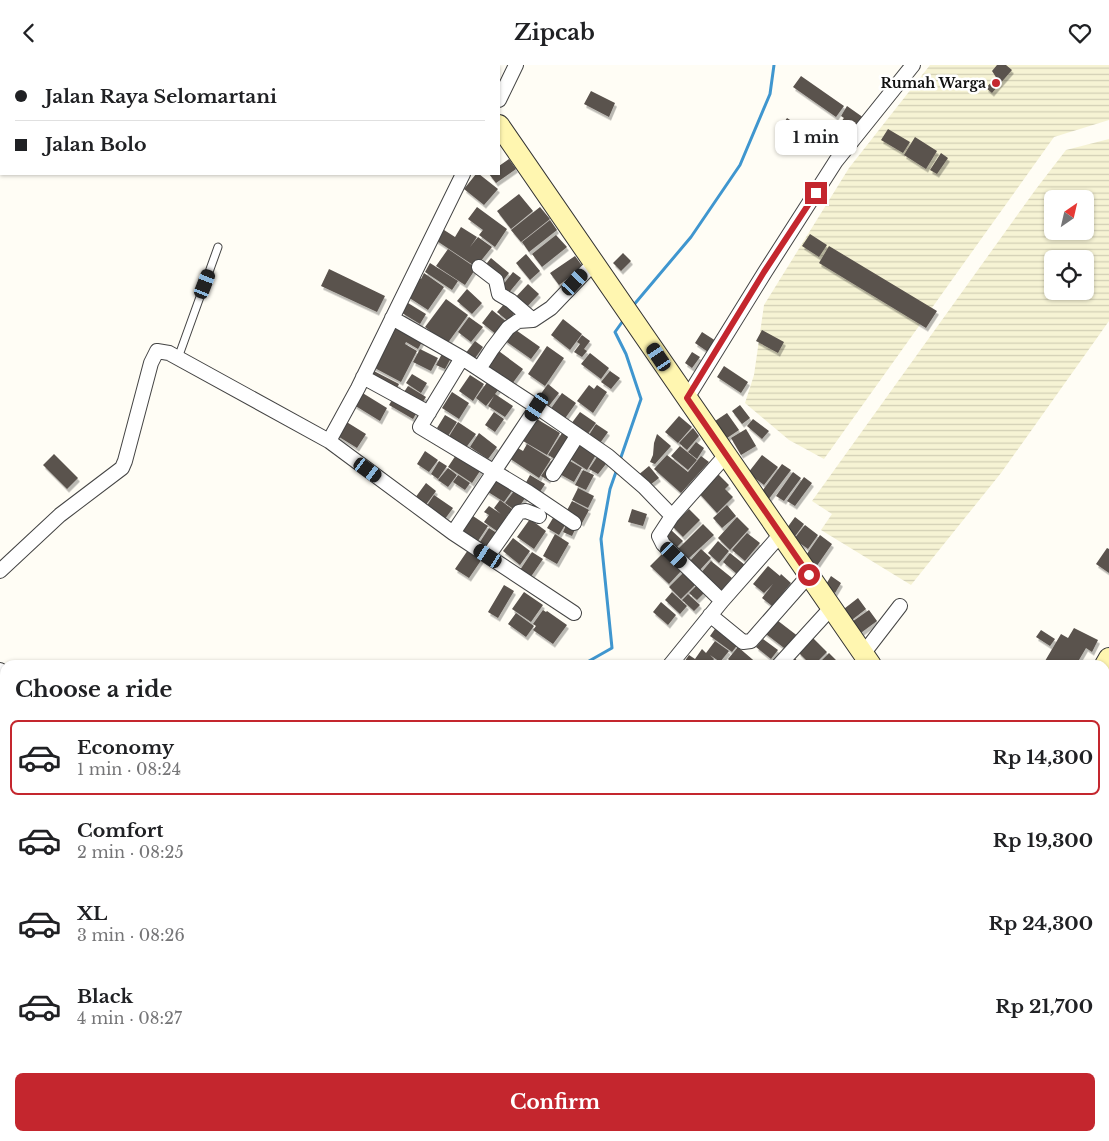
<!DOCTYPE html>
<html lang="en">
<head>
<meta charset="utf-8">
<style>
  :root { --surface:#fff; --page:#f2f2f2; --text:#202124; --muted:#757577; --line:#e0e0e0; --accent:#c4262e }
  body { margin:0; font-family:"Libre Baskerville",serif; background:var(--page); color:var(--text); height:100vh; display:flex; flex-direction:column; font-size:19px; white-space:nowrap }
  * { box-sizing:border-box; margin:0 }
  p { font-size:16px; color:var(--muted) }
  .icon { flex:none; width:28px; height:28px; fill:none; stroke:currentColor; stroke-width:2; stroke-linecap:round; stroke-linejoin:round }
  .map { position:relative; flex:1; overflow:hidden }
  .drawer { position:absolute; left:0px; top:595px; width:1110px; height:481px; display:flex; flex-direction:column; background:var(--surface); border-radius:15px 15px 0 0; box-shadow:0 1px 4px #0004 }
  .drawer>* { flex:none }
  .top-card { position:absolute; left:0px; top:0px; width:500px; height:110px; box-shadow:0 1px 4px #0004; display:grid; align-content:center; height:110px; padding:0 15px; background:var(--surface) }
  .needle { width:32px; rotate:34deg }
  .tools { position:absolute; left:1044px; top:125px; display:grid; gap:10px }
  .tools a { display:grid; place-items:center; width:50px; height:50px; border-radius:8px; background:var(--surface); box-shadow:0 1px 4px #0004; font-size:25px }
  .end { position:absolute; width:22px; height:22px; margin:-11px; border:6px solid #c4262e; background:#fff; box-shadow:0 0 0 2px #fff }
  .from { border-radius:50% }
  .bubble { position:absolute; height:35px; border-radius:8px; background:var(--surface); box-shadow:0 1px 4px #0004; font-size:16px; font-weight:700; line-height:35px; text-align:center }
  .car { position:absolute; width:15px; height:30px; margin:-15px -8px; border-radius:6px; box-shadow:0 0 4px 1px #0007; background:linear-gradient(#222 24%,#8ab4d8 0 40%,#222 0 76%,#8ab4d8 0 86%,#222 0) }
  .top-card b { display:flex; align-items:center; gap:18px; height:48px; font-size:19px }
  .top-card b+b { border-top:1px solid var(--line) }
  .top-card i { width:12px; height:12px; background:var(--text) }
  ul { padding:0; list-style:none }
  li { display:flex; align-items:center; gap:15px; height:75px; margin:0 10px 8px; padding:0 5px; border:2px solid transparent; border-radius:8px }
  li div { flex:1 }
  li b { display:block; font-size:19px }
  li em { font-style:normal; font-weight:700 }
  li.active { border-color:var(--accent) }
  li>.icon { width:45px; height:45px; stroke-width:1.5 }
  h2 { padding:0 15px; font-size:22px; line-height:60px }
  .action { display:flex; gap:10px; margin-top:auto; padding:10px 15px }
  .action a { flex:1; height:58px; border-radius:8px; background:var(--accent); color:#fff; font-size:20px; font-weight:700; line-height:58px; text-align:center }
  header { display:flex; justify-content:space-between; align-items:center; height:65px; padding:0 15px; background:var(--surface); font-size:22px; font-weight:700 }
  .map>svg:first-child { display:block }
</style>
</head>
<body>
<header><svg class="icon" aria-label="back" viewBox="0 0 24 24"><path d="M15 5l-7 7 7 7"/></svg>Zipcab<svg class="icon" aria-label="heart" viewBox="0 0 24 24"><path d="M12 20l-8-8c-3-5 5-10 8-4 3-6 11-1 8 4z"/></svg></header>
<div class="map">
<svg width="1109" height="1076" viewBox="0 0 1109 1076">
  <defs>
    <pattern id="farmland-rules" width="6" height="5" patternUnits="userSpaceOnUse" patternTransform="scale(1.25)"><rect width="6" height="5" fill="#f6f3d4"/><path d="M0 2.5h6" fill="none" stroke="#d2cfb5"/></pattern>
    <filter id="shadow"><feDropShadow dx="2" dy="3.5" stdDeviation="0" flood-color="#0004"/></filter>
  </defs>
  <rect width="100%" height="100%" fill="#fffdf5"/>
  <path fill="url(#farmland-rules)" fill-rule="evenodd" d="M 930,0 L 1109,0 L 1109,55 L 1054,72 L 824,394 L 789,375 L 745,338 L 754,310 L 764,240 L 849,103 Z
    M 1109,74 L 1109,256 L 1001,408 L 911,520 L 821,465 L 832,449 L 812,436 L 1036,124 L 1066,85 ZM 1052,134 L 1085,134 L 1085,166 L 1052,166 ZM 1052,194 L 1085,194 L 1085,226 L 1052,226 Z"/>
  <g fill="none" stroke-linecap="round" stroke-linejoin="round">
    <path stroke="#3f96cf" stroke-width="3" d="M 632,242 L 691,172 L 740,100 L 770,29 L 774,0
      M 620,395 L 641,334 L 626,289 L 615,267 L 625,253
      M 582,600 L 612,583 L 601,474 L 610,424 L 617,404
      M 0,890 L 5,891"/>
  </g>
  <path fill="#5a524d" filter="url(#shadow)" d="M 997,0 L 1006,0 L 1012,5 L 992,28 L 986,23 L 996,12 L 992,6 Z
    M 801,11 L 844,41 L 836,52 L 793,22 Z
    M 591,26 L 615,38 L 609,52 L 584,39 Z
    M 847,41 L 864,53 L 851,72 L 837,62 L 844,53 L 841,51 Z
    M 787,53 L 824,77 L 818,86 L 781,62 Z
    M 888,64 L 910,77 L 903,88 L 881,75 Z
    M 915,72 L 937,86 L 926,104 L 904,90 Z
    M 941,88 L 948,93 L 937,109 L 930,105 Z
    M 509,94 L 516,104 L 496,118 L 489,109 L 499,109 L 499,101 Z
    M 476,109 L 479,109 L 498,124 L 484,140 L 464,124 Z
    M 519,129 L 533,146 L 511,164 L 497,146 Z
    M 477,142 L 507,164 L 495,182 L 479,170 L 483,165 L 468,154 Z
    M 540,142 L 550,154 L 521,177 L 511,165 Z
    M 550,155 L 557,165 L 529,187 L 522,177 Z
    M 461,162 L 477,172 L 470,182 L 478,172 L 492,182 L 476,202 L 434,174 L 441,163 L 455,172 Z
    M 810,169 L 827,180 L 819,192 L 802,181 Z
    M 556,170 L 567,182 L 542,202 L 532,189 Z
    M 829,181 L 937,246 L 926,263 L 819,198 Z
    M 448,184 L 476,203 L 465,220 L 436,201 Z
    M 623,188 L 631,196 L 621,206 L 613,198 Z
    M 526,189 L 540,206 L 530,215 L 516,198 Z
    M 575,191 L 583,202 L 559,220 L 550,208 Z
    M 491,193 L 509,208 L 502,217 L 483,203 Z
    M 430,198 L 458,216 L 452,225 L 425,207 Z
    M 329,204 L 385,231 L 377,247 L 321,221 Z
    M 513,207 L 521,213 L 507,230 L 499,225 Z
    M 424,208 L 444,222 L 428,245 L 408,232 L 418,211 L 421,214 Z
    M 528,219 L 539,229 L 524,245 L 513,235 Z
    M 467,224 L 482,238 L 472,249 L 457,236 Z
    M 446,234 L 468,250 L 447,279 L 425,262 Z
    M 506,237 L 516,246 L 508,256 L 497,247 Z
    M 408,238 L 426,249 L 420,259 L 402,248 Z
    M 492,245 L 507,257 L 497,270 L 482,258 Z
    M 469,252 L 483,262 L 471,277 L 458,267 Z
    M 563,254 L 582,269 L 570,285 L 551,270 Z
    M 393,258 L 423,275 L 418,284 L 406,277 L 405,279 L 417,286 L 401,317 L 371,301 Z
    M 513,263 L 540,282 L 531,294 L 504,275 Z
    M 762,265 L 784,277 L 778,288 L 756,276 Z
    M 702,267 L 716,276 L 708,287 L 695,278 Z
    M 582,270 L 590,276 L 584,284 L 587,286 L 582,292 L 574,287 L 580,279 L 577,277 Z
    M 475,276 L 483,282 L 473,296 L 465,289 Z
    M 547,281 L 564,293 L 545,321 L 528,309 Z
    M 420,284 L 438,293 L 431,306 L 413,297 Z
    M 496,284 L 523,304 L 512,319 L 484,299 Z
    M 443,287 L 452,291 L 445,304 L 436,300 Z
    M 692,287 L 700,292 L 692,303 L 685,298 Z
    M 590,288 L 609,303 L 601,314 L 581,299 Z
    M 724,301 L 748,317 L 741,328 L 717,312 Z
    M 372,305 L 399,319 L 395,327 L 368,313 Z
    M 610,306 L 620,313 L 611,324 L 601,317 Z
    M 412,309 L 427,318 L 421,328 L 406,318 Z
    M 470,310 L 484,319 L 473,336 L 459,326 Z
    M 488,316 L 499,324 L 495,329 L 513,341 L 505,352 L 488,341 L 494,331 L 486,341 L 476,333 Z
    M 548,319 L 559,328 L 548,342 L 537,334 Z
    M 589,320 L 594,324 L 597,320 L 607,327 L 593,348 L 577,336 Z
    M 408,321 L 426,332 L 420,341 L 402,330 Z
    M 361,327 L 387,343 L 380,356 L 354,340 Z
    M 452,327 L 469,338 L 459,354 L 442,343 Z
    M 562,328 L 576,338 L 561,359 L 547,349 Z
    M 395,330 L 417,347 L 413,354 L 389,340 Z
    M 740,340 L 750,353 L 742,359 L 732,346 Z
    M 494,347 L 504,354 L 495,367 L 485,360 Z
    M 580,347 L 596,358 L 584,374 L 568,363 Z
    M 727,348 L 739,365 L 721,377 L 709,360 Z
    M 445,350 L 457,357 L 448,371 L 437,363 Z
    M 679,351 L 692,362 L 678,378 L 665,367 Z
    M 537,354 L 560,368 L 547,390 L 523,376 Z
    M 753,354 L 769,366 L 762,374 L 747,361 Z
    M 345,356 L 366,369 L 357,383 L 336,370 Z
    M 458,357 L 476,369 L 465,384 L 448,373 Z
    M 596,359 L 608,367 L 600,378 L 589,370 Z
    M 693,363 L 699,371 L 687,385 L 679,378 Z
    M 746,364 L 756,381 L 741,390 L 731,373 Z
    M 479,368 L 497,382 L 488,394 L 470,382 Z
    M 562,368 L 573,375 L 560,397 L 548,390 Z
    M 657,369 L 671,381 L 655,399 L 650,397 L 653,390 L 654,378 Z
    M 577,376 L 597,388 L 587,405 L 567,392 Z
    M 696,377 L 704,383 L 697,394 L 688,387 Z
    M 527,379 L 551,394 L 539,413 L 509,393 L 516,382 L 523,386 Z
    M 680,381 L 697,395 L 688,405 L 671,391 Z
    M 425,386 L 438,395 L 429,407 L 417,399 Z
    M 458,387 L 482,403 L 472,418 L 448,402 Z
    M 54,389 L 78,413 L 67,424 L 43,400 Z
    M 599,389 L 609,395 L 598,409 L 589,404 Z
    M 667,390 L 688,407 L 701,391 L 709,397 L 681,428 L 654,404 Z
    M 762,390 L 778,402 L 764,420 L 748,408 Z
    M 565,393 L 582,403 L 574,417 L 556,407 Z
    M 552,395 L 559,399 L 548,415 L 541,411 Z
    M 439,396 L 447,401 L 438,414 L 431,409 Z
    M 782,399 L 791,405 L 768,435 L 760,429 Z
    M 649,401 L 659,413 L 646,423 L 637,411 Z
    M 448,403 L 457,410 L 448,422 L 438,415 Z
    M 583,405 L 594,410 L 586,425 L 575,420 Z
    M 716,407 L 729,420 L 725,424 L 733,432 L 717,448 L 696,425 Z
    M 793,407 L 801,413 L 784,436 L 776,431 Z
    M 458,410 L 470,418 L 465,425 L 453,417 Z
    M 495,410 L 514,423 L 504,437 L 485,425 Z
    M 530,410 L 545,419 L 538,430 L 524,421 Z
    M 804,412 L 812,418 L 795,441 L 787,436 Z
    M 426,418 L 436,426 L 425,441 L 415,433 Z
    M 517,422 L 528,429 L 516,446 L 505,438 Z
    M 578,423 L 594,431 L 588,443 L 572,435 Z
    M 434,430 L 453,443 L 442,458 L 424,445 Z
    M 500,435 L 512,444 L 506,452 L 511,456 L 501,469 L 484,457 L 489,450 L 484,447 L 489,441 L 501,449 L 494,443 Z
    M 572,436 L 589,445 L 582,458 L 565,449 Z
    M 727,440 L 736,451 L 722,463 L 713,453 Z
    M 632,444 L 647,449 L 643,461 L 628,457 Z
    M 689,444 L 700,455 L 683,472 L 672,461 Z
    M 556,448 L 568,455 L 559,470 L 547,463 Z
    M 470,449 L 488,461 L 478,476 L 460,464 Z
    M 737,452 L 749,464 L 730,485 L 718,473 Z
    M 795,452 L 804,459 L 793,474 L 784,467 Z
    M 530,454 L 546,466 L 534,484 L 517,472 Z
    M 568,456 L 577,460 L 572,471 L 563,467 Z
    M 703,459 L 714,470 L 688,494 L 678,484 Z
    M 805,460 L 818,470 L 808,484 L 794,474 Z
    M 489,463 L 500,470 L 489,487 L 478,480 Z
    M 670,464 L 683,476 L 675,484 L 662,472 Z
    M 747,468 L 760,478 L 745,496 L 732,485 Z
    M 555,469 L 569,478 L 557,499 L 543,491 Z
    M 820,470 L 832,479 L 814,505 L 802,496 Z
    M 513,473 L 530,486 L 520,500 L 503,486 Z
    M 718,476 L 729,486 L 719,498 L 708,488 Z
    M 1107,483 L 1109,484 L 1109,508 L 1096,499 Z
    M 701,484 L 711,493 L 699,506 L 689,497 Z
    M 468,485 L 482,494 L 469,513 L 455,504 Z
    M 532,487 L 543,494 L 530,513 L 520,505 Z
    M 663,488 L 682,505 L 669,519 L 650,501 Z
    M 730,488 L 745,500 L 737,509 L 723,497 Z
    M 711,496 L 732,513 L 721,526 L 700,509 Z
    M 768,501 L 780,511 L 781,509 L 791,518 L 772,541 L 762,533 L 773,519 L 764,528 L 753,519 Z
    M 683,508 L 695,520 L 681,534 L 669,522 Z
    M 831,511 L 841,518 L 835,528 L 825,521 Z
    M 698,519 L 705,527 L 697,535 L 689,528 Z
    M 504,520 L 514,526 L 498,553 L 488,547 Z
    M 524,527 L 543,540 L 531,557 L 512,544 Z
    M 672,527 L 687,541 L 680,549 L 665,535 Z
    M 688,529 L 700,540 L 694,546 L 682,535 Z
    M 858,533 L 866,544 L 848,558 L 840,547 Z
    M 661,537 L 676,550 L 668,560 L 653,547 Z
    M 543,545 L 546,547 L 547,546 L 567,560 L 553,579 L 533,565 L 536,561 L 533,559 Z
    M 869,545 L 877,556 L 858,570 L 849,559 Z
    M 516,548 L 534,561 L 526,572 L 508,559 Z
    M 773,552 L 799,572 L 788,586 L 762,566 Z
    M 717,561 L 739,578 L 732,587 L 710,571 Z
    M 1074,563 L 1098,575 L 1092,587 L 1086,583 L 1076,600 L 1052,600 L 1045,596 L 1061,569 L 1068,573 Z
    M 1041,565 L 1055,574 L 1050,581 L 1036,572 Z
    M 813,573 L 827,587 L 814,600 L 811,600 L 798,587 Z
    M 763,574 L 778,585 L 771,594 L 756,582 Z
    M 715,576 L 729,586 L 720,597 L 710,590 L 714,594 L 710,600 L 682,600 L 689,590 L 695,594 L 702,584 L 706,588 Z
    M 738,582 L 759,600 L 734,600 L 728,594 Z
    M 829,588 L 841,600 L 817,600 Z
    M 792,590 L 801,600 L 782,600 Z
    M 1105,716 L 1109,719 L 1109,734 L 1105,731 Z
    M 1105,894 L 1109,897 L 1109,916 L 1106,920 Z
    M 2,978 L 5,980 L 5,1002 L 0,999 L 0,980 Z
    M 5,1045 L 5,1063 L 0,1059 L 0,1052 Z
    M 43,1071 L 77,1071 L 79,1075 L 45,1076 Z
    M 118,1071 L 131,1071 L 128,1076 L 124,1076 Z
    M 133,1071 L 138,1071 L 144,1076 L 148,1071 L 158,1072 L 155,1076 L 130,1076 Z
    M 262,1071 L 270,1071 L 266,1076 L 261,1076 L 259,1074 Z
    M 289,1071 L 293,1071 L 299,1076 L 285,1076 Z
    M 861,1071 L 887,1071 L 885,1076 L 859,1076 Z
    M 941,1071 L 944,1071 L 953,1076 L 939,1076 Z
    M 1036,1071 L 1050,1071 L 1047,1076 L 1043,1076 Z
    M 1052,1071 L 1053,1071 L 1061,1076 L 1049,1076 Z"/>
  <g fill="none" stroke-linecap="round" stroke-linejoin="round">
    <g stroke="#444" stroke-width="9">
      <path id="lane" d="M 178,293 L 218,182"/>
    </g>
    <g stroke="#444" stroke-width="16">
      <path id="street" d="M 499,35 L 516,0
        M 479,202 L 496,215 L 499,229 L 511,236 L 533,255
        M 392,253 L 462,293 L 537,342 L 608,391 L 644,422 L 672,451 L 659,471 L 663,479 L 722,536
        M 462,293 L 420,362 L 528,427 L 574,458
        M 479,304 L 492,284 L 508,263 L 518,256 L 533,255 L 551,243 L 594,198
        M 363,312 L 429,348
        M 687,333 L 765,207 L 836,96 L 913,0
        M 329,376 L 453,468 L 574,548
        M 553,409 L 577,371
        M 672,451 L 726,390
        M 453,468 L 537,342
        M 488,491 L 519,447 L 526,446 L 539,451
        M 0,506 L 60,450 L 122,403 L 125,396 L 151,298 L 157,286 L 169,288 L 329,376 L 358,323 L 463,109
        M 710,550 L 743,577 L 751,576 L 809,510
        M 863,589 L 900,541
        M 670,600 L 722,536 L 781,469
        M 779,600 L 831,543
        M 0,605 L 5,609
        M 0,962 L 5,955
        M 0,1039 L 5,1032
        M 8,1071 L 14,1076
        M 208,1071 L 214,1076
        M 994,1071 L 1001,1076
        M 23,1076 L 27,1071
        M 85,1076 L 89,1071
        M 272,1076 L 276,1071
        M 975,1076 L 978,1071"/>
    </g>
    <g stroke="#333" stroke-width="22">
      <path id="secondary" d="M 457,0 L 458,1
        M 499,60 L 871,600
        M 1105,600 L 1109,593
        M 1105,938 L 1109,944
        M 831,1076 L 834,1071"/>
    </g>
    <use href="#lane" stroke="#fff" stroke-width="7"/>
    <use href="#street" stroke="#fff" stroke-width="14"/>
    <use href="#secondary" stroke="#fff6b0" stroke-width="20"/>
  </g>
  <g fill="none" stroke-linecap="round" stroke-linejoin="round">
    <path stroke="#c4262e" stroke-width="6" d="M 809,510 L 687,333 L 764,207 L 816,128"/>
  </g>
  <circle fill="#c4262e" stroke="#fff" stroke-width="2" cx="996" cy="18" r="5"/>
  <g text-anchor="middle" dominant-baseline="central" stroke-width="5" stroke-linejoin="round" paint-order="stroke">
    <g font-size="14" font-weight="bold" fill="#111" stroke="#fff" text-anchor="end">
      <text x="986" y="18">Rumah Warga</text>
    </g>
  </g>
</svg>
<div class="tools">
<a><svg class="needle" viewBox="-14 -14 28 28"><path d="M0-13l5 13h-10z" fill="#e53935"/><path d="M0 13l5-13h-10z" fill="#757577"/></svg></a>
<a><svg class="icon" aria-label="locate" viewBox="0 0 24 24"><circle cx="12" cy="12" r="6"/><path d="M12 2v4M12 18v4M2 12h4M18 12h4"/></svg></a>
</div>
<i class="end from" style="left:809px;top:510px"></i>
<i class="end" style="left:816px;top:128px"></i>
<div class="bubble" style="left:775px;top:55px;width:82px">1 min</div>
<i class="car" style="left:575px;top:217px;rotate:43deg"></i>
<i class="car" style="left:205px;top:219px;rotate:21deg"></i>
<i class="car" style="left:659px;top:292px;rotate:326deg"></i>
<i class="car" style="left:537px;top:342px;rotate:213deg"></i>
<i class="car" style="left:368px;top:405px;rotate:126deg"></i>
<i class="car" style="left:674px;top:490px;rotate:134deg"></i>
<i class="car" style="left:488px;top:491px;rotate:303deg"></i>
<div class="top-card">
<b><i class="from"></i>Jalan Raya Selomartani</b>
<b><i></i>Jalan Bolo</b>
</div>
<section class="drawer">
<h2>Choose a ride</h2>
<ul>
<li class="active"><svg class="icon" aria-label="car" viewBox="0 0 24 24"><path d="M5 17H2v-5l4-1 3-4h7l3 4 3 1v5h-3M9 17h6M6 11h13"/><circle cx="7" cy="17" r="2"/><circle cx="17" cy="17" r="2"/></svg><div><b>Economy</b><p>1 min · 08:24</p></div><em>Rp 14,300</em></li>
<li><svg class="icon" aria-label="car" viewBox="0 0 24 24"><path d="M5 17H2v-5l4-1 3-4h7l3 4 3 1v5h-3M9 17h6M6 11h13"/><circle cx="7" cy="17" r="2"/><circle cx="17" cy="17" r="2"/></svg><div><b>Comfort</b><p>2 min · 08:25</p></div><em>Rp 19,300</em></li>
<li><svg class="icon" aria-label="car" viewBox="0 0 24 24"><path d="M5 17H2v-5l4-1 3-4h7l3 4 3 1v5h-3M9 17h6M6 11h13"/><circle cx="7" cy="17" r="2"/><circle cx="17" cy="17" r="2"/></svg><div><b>XL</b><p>3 min · 08:26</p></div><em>Rp 24,300</em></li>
<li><svg class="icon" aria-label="car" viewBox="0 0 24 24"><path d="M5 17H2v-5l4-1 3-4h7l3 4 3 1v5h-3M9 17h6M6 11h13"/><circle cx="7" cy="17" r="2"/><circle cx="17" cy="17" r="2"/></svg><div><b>Black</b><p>4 min · 08:27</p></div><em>Rp 21,700</em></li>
</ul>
<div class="action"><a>Confirm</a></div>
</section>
</div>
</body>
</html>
